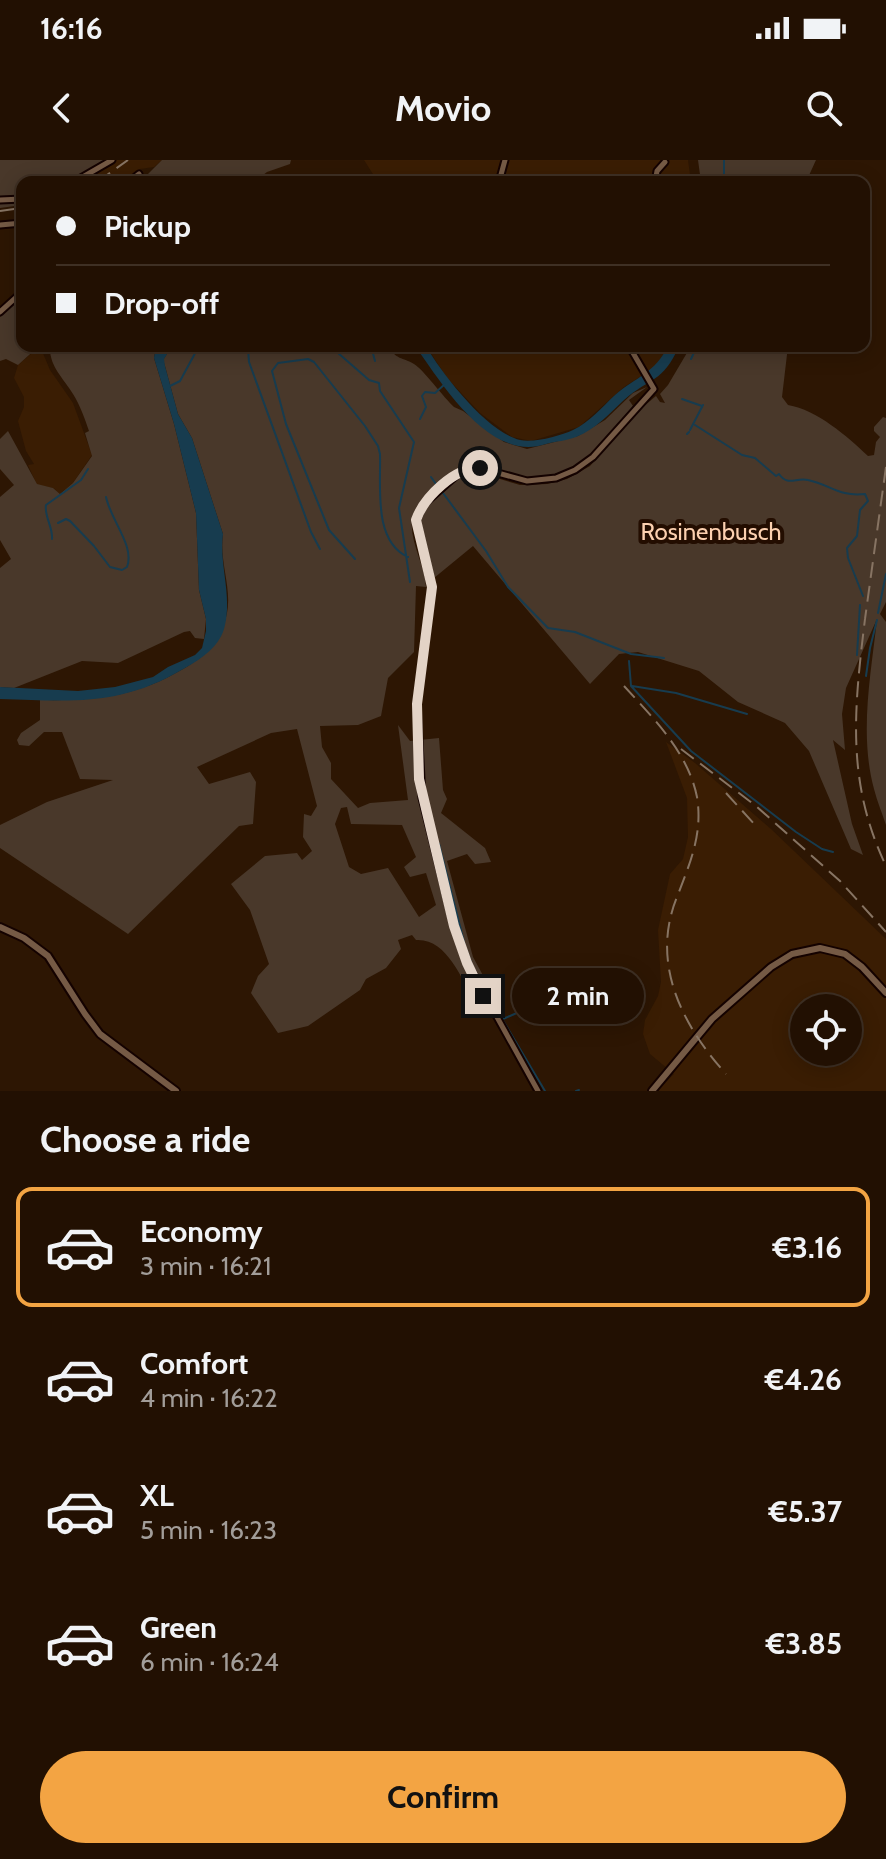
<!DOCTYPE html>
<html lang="en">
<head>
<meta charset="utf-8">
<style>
  :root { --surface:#221002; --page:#2e1e11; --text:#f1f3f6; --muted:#a29d99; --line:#3f3024; --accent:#f3a443 }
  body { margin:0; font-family:Cabin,sans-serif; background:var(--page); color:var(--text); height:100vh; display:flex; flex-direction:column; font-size:30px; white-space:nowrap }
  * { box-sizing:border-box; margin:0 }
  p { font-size:26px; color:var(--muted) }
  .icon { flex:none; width:44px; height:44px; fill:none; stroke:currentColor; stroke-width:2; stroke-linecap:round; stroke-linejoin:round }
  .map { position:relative; height:931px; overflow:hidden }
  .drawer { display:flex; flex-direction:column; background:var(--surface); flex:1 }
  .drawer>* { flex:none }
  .hud { position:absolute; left:16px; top:16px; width:854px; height:176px; border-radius:16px; box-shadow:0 4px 20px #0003,0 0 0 2px var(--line); display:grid; align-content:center; height:176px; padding:0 40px; background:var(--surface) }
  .buttons { position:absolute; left:790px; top:834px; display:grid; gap:16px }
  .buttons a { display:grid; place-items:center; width:72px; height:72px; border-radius:50%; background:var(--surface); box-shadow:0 4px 20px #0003,0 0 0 2px var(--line); font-size:40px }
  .end { position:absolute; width:36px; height:36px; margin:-18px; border:10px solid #e3d3c6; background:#111; box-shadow:0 0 0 4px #111 }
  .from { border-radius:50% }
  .bubble { position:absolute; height:56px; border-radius:28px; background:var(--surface); box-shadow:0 4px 20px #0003,0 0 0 2px var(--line); font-size:26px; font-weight:700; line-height:56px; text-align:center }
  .hud b { display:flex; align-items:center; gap:28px; height:76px; font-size:30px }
  .hud b+b { border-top:2px solid var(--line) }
  .hud i { width:20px; height:20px; background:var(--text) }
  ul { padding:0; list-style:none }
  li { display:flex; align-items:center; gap:24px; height:120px; margin:0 16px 12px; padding:0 24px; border:4px solid transparent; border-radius:16px }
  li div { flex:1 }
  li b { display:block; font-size:30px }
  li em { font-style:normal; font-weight:700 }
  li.current { border-color:var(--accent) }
  li>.icon { width:72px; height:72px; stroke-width:1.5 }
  h2 { padding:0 40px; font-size:36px; line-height:96px }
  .primary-button { display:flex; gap:16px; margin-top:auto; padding:16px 40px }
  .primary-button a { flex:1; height:92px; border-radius:48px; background:var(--accent); color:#111; font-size:32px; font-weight:700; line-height:92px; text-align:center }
  .status { display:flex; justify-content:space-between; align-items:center; height:56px; padding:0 40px; background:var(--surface); direction:ltr }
  .status svg { height:22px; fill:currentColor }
  header { display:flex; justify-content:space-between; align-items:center; height:104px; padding:0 40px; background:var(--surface); font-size:36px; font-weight:700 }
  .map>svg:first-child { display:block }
</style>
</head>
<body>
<div class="status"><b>16:16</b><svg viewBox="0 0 49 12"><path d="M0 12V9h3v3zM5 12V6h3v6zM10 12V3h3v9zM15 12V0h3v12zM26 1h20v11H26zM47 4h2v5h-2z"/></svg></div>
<header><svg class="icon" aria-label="back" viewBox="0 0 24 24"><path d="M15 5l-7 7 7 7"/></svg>Movio<svg class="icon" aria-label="search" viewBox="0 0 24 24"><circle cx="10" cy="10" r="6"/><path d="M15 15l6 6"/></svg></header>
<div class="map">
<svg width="886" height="931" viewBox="0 0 886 931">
  <rect width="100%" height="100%" fill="#2d1603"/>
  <path fill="#3a1d03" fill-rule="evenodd" d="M 114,0 L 162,0 L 154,7 L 140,9 L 124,22 L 87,22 L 85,18 Z
    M 364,0 L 688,0 L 691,22 L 378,22 Z
    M 40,186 L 50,210 L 73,243 L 92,295 L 73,323 L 60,334 L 53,328 L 37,325 L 28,305 L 34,304 L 26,291 L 18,261 L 24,247 L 24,237 L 14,218 L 18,205 Z
    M 426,186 L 668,186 L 657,206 L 624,227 L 579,267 L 531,281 L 512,277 L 480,253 L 447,218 Z
    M 666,582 L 695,603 L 771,669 L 886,779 L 886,931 L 657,931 L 674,914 L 650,894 L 643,874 L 645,860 L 658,836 L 661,822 L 658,770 L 670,714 L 683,699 L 688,677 L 687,638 ZM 804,848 L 848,848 L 848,892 L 804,892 Z"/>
  <path fill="#49382a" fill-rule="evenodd" d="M 0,0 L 114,0 L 86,18 L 87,22 L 22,22 L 22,45 L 0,48 Z
    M 162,0 L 291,0 L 290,4 L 267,12 L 254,22 L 140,22 Z
    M 698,0 L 816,0 L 806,22 L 701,22 Z
    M 22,136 L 22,186 L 39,186 L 18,205 L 6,199 L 0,201 L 0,157 Z
    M 156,186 L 154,198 L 174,264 L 196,353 L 199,430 L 206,459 L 204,479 L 195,478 L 190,471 L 184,472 L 118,503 L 82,501 L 14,528 L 0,527 L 0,408 L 11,399 L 0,380 L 0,337 L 14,325 L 0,309 L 0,279 L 8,271 L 37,324 L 53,328 L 60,334 L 73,323 L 92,296 L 85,273 L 89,271 C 85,259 80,245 73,234 C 64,219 49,206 50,187 Z
    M 172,186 L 389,186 C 395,200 403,197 414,204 C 423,209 444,238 454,247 L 463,251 L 504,282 L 527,289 L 578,276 L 605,260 L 633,233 L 647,227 L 629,240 L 633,246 C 612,270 592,301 561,312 C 544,318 524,319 507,313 C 493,309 481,300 466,305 C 454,309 445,319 437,327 C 428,334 416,343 413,355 C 407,378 425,404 426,427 L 416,426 L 414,492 L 388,518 L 381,556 L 358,565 L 320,566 L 322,587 L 331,603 L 331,619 L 358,648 L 370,643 L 408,640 L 398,565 L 410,581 L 439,578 L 443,630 L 447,639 L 441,653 L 485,688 L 491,702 L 475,704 L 467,694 L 447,701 L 473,797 L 492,832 L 475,841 C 461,819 447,778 416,780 L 412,775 L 398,780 L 401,789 L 386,808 L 366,819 L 360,830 L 308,866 L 278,873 L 251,833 L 258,816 L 269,804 L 250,750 L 231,724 L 265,696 L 297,693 L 302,700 L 312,691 L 303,677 L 304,654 L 311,656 L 317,646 L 297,569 L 271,573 L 197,607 L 209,624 L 250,612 L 256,622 L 253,664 L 239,666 L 128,774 L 0,688 L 0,665 L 47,642 L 113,620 L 80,619 L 62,572 L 44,572 L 29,586 L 19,585 L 17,580 L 21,573 L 40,560 L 40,540 C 95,541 135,537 183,509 C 207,495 221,482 227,453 C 232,427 219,402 223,374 L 192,278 L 178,254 L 165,206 L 163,200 ZM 347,647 L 351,664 L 402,665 L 416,697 L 404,707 L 410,717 L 426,713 L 436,745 L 419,757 L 388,708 L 361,714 L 349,707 L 335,664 L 341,648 Z
    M 691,186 L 788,186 L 782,237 L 788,245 C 817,250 847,276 868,296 L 874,295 L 876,282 L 880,277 L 874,271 L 874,267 L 883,257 L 886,258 L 886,442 L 880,454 L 886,462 L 886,665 C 882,653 877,641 874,629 C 859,574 871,514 877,459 L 846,528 L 842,554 L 845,590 L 833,580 L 852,664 L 863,695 L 851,689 L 809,591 L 785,563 L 738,542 L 699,511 L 638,492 L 619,494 L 590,524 L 473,386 L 434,418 C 429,401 413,369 424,351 C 428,344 436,338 442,333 C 452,325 460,315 473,311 L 520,325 L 547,324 L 567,319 L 590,306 L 638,251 L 656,236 L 660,242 L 665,243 L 660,234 L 668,225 Z"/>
  <path fill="#173c4f" d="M 156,186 L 172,186 L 164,199 L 165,206 L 178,254 L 192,278 L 223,374 C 219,404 232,434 225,465 C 221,486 201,499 185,508 C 120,547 72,541 0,539 L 0,527 L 78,531 L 115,527 L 153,517 L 168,507 L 195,495 L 202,488 L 206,471 L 206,459 L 199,430 L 196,353 L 174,264 L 154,198 Z
    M 415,186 L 426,186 C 442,214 487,272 520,280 C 534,283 560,276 573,270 C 590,262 602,247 615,235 C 636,217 655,213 668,186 L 679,186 C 663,223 650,217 624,240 C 609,254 596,269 576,277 C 566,281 556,281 546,284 C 490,303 443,225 415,186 Z"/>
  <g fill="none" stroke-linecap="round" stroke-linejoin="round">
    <path stroke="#173c4f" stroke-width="2" d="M 724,0 L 724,22
      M 260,186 L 248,189 L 249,202 L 311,372 L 320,389
      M 330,186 L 369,220 L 379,223 L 380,231 L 414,282 L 399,348 L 410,422
      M 371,186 L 375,201
      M 718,190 L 720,186
      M 691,199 L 697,186
      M 170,226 L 180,221 L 199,186
      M 682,239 L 702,246
      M 420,259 L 426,247 L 422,236 L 425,232 L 435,233 L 445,224
      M 695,265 L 742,295 L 755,298 L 776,316 L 779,314 C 788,327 796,317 808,320 C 831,325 839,337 865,334 L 868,341 L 860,350 L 857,376 L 847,388 L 848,398 L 863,436
      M 690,270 L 703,245
      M 687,274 L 689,272
      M 431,317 L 436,324
      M 443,333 L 486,391 L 508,427 L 548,468 L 575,472 L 631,494 L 664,498
      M 58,363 L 66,359 L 70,361 L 94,386 L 110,407 L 122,410 L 127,407 C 135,386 111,361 106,337
      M 52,379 C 53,367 44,356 46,345 L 81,320 L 88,309
      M 355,399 L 329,370 L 286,264 L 272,211 L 278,203 L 308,199 L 314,202 L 365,266 L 378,286 L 380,294 C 381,327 373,381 408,397
      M 878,453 L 886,414
      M 857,495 L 860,445
      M 629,501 L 631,526 L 691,591 L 796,672 L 822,689 L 833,692
      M 866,516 L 870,488 L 877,460
      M 632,526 L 676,533 L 747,554
      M 439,684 L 465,786 L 475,813
      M 480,822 L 545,931
      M 522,850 L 532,846
      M 503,859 L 519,852
      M 576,931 L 579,930"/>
    <g stroke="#140200" stroke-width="9">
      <path id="minor" d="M 74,22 L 112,0
        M 129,22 L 139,14
        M 499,22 L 505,0
        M 655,22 L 657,11 L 665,2
        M 0,40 L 22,39
        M 0,65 L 22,63
        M 0,152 L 22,132
        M 538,931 L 467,803 L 454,766 L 422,638 L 417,544 L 432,427 L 416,360 L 424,344 L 458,314 L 467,309 L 480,308 L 527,321 L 556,318 L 575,310 L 593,297 L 654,229 L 629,186"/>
    </g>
    <g stroke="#140200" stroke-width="10">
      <path id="secondary" d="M 0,767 L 24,778 L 48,796 L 85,854 L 100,874 L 176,931
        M 652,931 L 712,859 L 771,807 L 792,794 L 820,788 L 845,794 L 862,807 L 886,833"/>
    </g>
    <use href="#minor" stroke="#755a45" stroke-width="5"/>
    <use href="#secondary" stroke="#755a45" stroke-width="6"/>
    <path stroke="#877463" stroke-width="2" stroke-dasharray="16 8" stroke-linecap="butt" d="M 97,22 L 128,0
      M 0,51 L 22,48
      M 886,307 C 879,357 872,408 865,459 C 854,549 846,622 886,706
      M 624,526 C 653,558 688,592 697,637 C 703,674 690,703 677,737 C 650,803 682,865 726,914
      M 681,589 L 756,646 L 840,721 L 886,772
      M 726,633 L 757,667"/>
  </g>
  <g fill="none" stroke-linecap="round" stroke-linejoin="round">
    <path stroke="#e3d3c6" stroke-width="10" d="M 480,308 C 455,307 424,337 416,360 L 432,427 L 417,544 L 419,619 L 454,766 L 467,803 L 483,836"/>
  </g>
  <g text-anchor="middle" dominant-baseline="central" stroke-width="8" stroke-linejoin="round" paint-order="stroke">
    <g font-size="24" fill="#fcd0af" stroke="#230d00">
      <text x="711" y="371">Rosinenbusch</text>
    </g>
  </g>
</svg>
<div class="buttons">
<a><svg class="icon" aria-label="locate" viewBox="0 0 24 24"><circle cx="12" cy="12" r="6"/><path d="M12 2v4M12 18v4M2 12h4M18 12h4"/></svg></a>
</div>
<i class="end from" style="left:480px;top:308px"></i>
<i class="end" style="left:483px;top:836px"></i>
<div class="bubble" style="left:512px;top:808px;width:132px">2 min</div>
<div class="hud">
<b><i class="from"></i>Pickup</b>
<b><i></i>Drop-off</b>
</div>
</div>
<section class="drawer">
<h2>Choose a ride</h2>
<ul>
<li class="current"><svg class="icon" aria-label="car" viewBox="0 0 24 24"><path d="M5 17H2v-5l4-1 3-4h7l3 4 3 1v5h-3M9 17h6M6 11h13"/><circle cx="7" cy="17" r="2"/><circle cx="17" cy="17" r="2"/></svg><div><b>Economy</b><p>3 min · 16:21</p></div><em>€3.16</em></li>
<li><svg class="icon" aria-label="car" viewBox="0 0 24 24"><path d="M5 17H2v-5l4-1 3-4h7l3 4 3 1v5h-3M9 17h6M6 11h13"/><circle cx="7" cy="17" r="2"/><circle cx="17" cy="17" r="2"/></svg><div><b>Comfort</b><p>4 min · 16:22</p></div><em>€4.26</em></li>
<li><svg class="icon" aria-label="car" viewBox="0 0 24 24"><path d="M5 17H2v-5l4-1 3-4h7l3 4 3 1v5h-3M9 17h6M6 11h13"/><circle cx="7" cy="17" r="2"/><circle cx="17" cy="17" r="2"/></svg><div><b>XL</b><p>5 min · 16:23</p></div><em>€5.37</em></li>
<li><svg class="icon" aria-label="car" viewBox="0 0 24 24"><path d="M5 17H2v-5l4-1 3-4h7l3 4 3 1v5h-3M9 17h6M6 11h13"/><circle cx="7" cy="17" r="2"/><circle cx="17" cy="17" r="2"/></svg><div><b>Green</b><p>6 min · 16:24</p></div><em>€3.85</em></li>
</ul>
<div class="primary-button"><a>Confirm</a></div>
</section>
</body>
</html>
